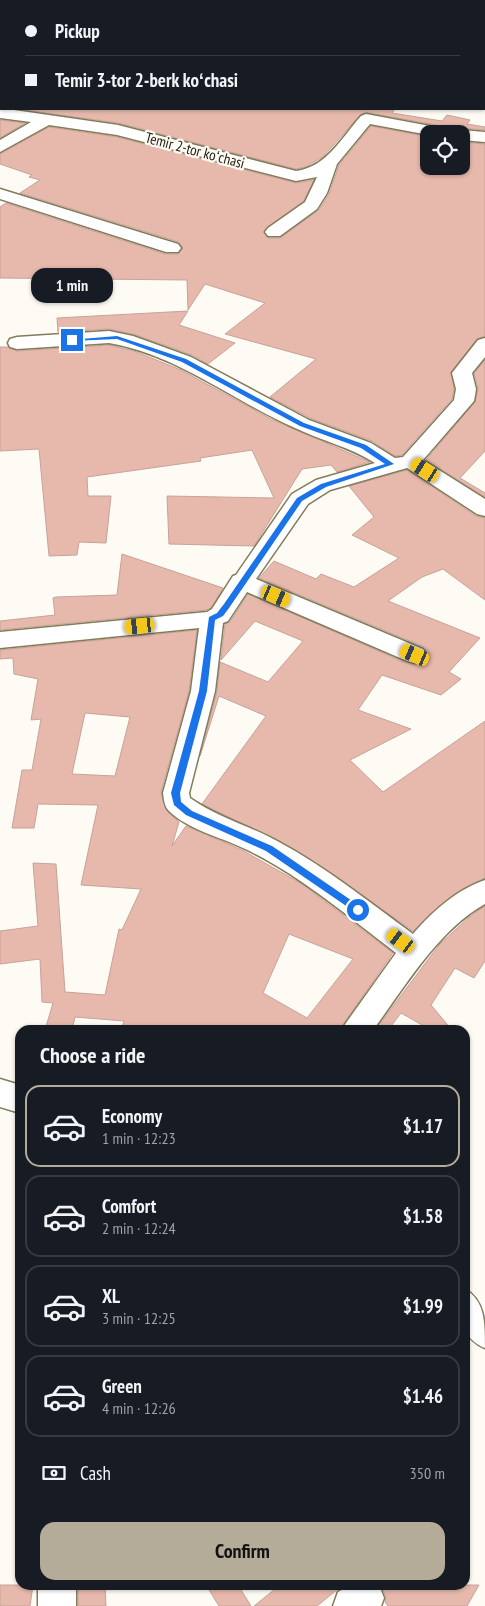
<!DOCTYPE html>
<html lang="en">
<head>
<meta charset="utf-8">
<style>
  :root { --surface:#171b24; --page:#242831; --text:#f1f3f6; --muted:#9ea1a6; --line:#363941; --accent:#b4ac98 }
  body { margin:0; font-family:"PT Sans Narrow",sans-serif; background:var(--page); color:var(--text); height:100vh; display:flex; flex-direction:column; font-size:19px; white-space:nowrap }
  * { box-sizing:border-box; margin:0 }
  p { font-size:16px; color:var(--muted) }
  .icon { flex:none; width:28px; height:28px; fill:none; stroke:currentColor; stroke-width:2; stroke-linecap:round; stroke-linejoin:round }
  .map { position:relative; flex:1; overflow:hidden }
  .details { position:absolute; left:15px; top:1025px; width:455px; height:565px; display:flex; flex-direction:column; background:var(--surface); border-radius:15px; box-shadow:0 1px 4px #0004 }
  .details>* { flex:none }
  .banner { position:absolute; left:0px; top:0px; width:485px; height:110px; box-shadow:0 1px 4px #0004; display:grid; align-content:center; height:110px; padding:0 25px; background:var(--surface) }
  .tools { position:absolute; left:420px; top:125px; display:grid; gap:10px }
  .tools a { display:grid; place-items:center; width:50px; height:50px; border-radius:10px; background:var(--surface); box-shadow:0 1px 4px #0004; font-size:25px }
  .end { position:absolute; width:22px; height:22px; margin:-11px; border:6px solid #1a73e8; background:#fff; box-shadow:0 0 0 2px #fff }
  .from { border-radius:50% }
  .bubble { position:absolute; height:35px; border-radius:15px; background:var(--surface); box-shadow:0 1px 4px #0004; font-size:16px; font-weight:700; line-height:35px; text-align:center }
  .car { position:absolute; width:15px; height:30px; margin:-15px -8px; border-radius:6px; box-shadow:0 0 4px 1px #0007; background:linear-gradient(#f5c518 24%,#345 0 40%,#f5c518 0 76%,#345 0 86%,#f5c518 0) }
  .banner b { display:flex; align-items:center; gap:18px; height:48px; font-size:19px }
  .banner b+b { border-top:1px solid var(--line) }
  .banner i { width:12px; height:12px; background:var(--text) }
  ul { padding:0; list-style:none }
  li { display:flex; align-items:center; gap:15px; height:82px; margin:0 10px 8px; padding:0 15px; border:2px solid var(--line); border-radius:15px }
  li div { flex:1 }
  li b { display:block; font-size:19px }
  li em { font-style:normal; font-weight:700 }
  li.active { border-color:var(--accent) }
  li>.icon { width:45px; height:45px; stroke-width:1.5 }
  h2 { padding:0 25px; font-size:22px; line-height:60px }
  .pay { display:flex; align-items:center; gap:12px; height:55px; padding:0 25px; font-size:19px }
  .pay p { margin-inline-start:auto }
  .button { display:flex; gap:10px; margin-top:auto; padding:10px 25px }
  .button a { flex:1; height:58px; border-radius:15px; background:var(--accent); color:#111; font-size:20px; font-weight:700; line-height:58px; text-align:center }
  .map>svg:first-child { display:block }
</style>
</head>
<body>
<div class="map">
<svg width="485" height="1606" viewBox="0 0 485 1606">
  <rect width="100%" height="100%" fill="#fefbf5"/>
  <path fill="#e6b9ac" stroke="#c7a297" fill-rule="evenodd" d="M 18,109 L 395,109 L 392,113 L 442,121 L 447,115 L 470,120 L 467,124 L 485,127 L 485,130 L 461,128 L 454,132 L 446,127 L 365,112 L 360,115 L 324,156 L 306,167 L 296,169 L 118,123 Z
    M 0,120 L 25,123 L 0,138 Z
    M 371,126 L 429,137 L 429,166 L 461,166 L 461,142 L 485,144 L 485,336 L 477,339 L 451,372 L 454,389 L 452,399 L 402,455 L 395,456 L 372,441 L 310,418 L 270,397 L 316,359 L 225,334 L 265,303 L 205,284 L 188,310 L 187,280 L 0,278 L 0,207 L 6,203 L 165,254 L 178,254 L 183,248 L 179,242 L 20,193 L 40,180 L 29,177 L 32,175 L 0,164 L 0,154 L 49,127 L 117,137 L 296,183 L 314,180 L 304,201 L 264,231 L 268,238 L 280,238 L 319,210 L 329,194 L 339,165 Z
    M 188,311 L 179,325 L 235,343 L 208,364 L 192,355 L 133,334 L 109,329 L 58,332 L 57,318 Z
    M 109,345 L 134,351 L 181,370 L 271,419 L 370,462 L 337,472 L 331,465 L 302,469 L 254,546 L 169,544 L 167,496 L 274,498 L 252,450 L 200,458 L 201,461 L 87,477 L 88,496 L 111,496 L 106,543 L 79,542 L 77,555 L 49,556 L 39,449 L 0,451 L 0,347 L 8,347 L 17,351 Z
    M 485,360 L 485,451 L 460,478 L 485,493 L 485,497 L 426,460 L 475,402 L 478,389 L 474,373 Z
    M 407,470 L 476,516 L 485,518 L 485,600 L 443,569 L 422,577 L 388,601 L 480,638 L 449,672 L 461,679 L 441,695 L 382,675 L 358,710 L 411,729 L 350,760 L 383,792 L 485,721 L 485,878 L 454,894 L 413,931 L 298,851 L 202,804 L 266,716 L 219,696 L 200,756 L 217,691 L 220,662 L 268,682 L 303,641 L 255,621 L 221,660 L 225,624 L 230,622 L 248,594 L 406,663 L 415,665 L 425,662 L 429,654 L 424,647 L 259,578 L 274,561 L 316,579 L 321,574 L 354,587 L 399,558 L 352,535 L 374,517 L 349,486 Z
    M 122,554 L 223,588 L 211,608 L 206,610 L 0,630 L 0,621 L 55,615 L 53,598 L 56,597 L 117,595 Z
    M 197,630 L 189,691 L 161,792 L 166,810 L 179,822 L 172,846 L 186,826 L 242,850 L 302,884 L 393,953 L 339,1030 L 121,1030 L 124,1021 L 75,1017 L 72,1030 L 45,1030 L 53,1003 L 42,1002 L 40,959 L 0,964 L 0,931 L 38,926 L 33,863 L 56,864 L 65,992 L 105,995 L 119,929 L 122,930 L 141,889 L 81,885 L 98,805 L 38,804 L 34,828 L 12,828 L 22,770 L 32,770 L 41,719 L 31,720 L 38,679 L 14,674 L 13,658 L 0,659 L 0,650 ZM 85,713 L 130,717 L 115,776 L 72,774 ZM 289,934 L 353,959 L 307,1018 L 263,993 Z
    M 485,906 L 485,961 L 474,978 L 455,968 L 431,1005 L 452,1030 L 431,1030 L 401,1013 L 388,1030 L 375,1030 L 439,945 L 469,917 Z
    M 0,1585 L 33,1585 L 30,1606 L 0,1606 Z
    M 78,1585 L 105,1585 L 106,1606 L 78,1606 Z
    M 206,1585 L 238,1585 L 251,1606 L 219,1606 Z
    M 280,1585 L 343,1585 L 317,1606 L 254,1606 Z
    M 381,1585 L 479,1585 L 467,1606 L 388,1606 L 385,1602 L 386,1597 Z"/>
  <g fill="none" stroke-linecap="round" stroke-linejoin="round">
    <g stroke="#847b5b" stroke-width="3">
      <path id="minor" d="M 108,0 L 123,0 L 124,1 L 109,1 Z
        M 0,108 L 118,125 L 296,171 C 327,167 342,137 361,116 L 366,114 L 446,129 L 454,134 L 429,135 L 370,124 L 337,164 L 327,193 L 317,209 L 280,236 L 268,236 L 265,232 L 268,228 L 305,202 L 317,177 L 296,181 L 117,135 L 49,125 L 0,152 L 0,140 L 31,122 L 0,118 Z
        M 461,130 L 485,132 L 485,142 L 461,140 L 461,134 L 454,134 Z
        M 0,189 L 178,244 L 181,248 L 178,252 L 166,252 L 0,199 Z
        M 109,331 L 133,336 L 191,357 L 309,420 L 371,443 L 395,458 L 403,457 L 454,400 L 456,389 L 452,373 L 478,340 L 485,338 L 485,357 L 472,373 L 476,389 L 474,401 L 423,460 L 485,499 L 485,516 L 477,514 L 407,468 L 330,490 L 308,504 L 256,579 L 423,649 L 427,655 L 423,661 L 415,663 L 407,661 L 247,592 L 228,621 L 223,623 L 215,691 L 189,793 L 190,798 C 217,817 250,826 279,842 C 327,868 369,902 413,934 C 433,911 456,890 485,880 L 485,904 C 438,930 405,987 373,1030 L 341,1030 L 396,953 C 347,916 299,874 243,848 C 220,837 187,829 169,811 C 164,806 164,799 163,793 L 191,691 L 199,628 L 0,648 L 0,632 L 207,612 L 212,609 L 233,576 L 236,575 L 292,494 L 316,480 L 375,463 C 350,447 322,441 295,428 C 233,401 178,355 109,343 L 17,349 L 10,347 L 8,343 L 10,339 L 17,337 Z
        M 0,1079 L 20,1085 L 20,1113 L 0,1107 Z
        M 465,1289 C 485,1301 485,1322 485,1348 C 457,1336 465,1316 465,1289 Z
        M 38,1585 L 76,1585 L 76,1606 L 38,1606 Z
        M 350,1585 L 379,1585 L 384,1598 L 381,1606 L 333,1606 L 338,1592 Z"/>
    </g>
    <use href="#minor" fill="#fff" fill-rule="evenodd"/>
  </g>
  <path fill="#1a73e8" d="M 117,336 L 186,359 L 304,423 L 366,445 L 394,464 L 326,487 L 302,501 L 229,608 L 223,616 L 215,620 L 207,691 L 180,793 L 181,802 L 192,811 L 272,846 L 361,907 L 361,912 L 355,912 L 266,851 L 186,815 L 174,805 L 171,793 L 199,691 L 209,617 L 217,613 L 224,604 L 297,498 L 321,484 L 385,464 L 361,448 L 300,426 L 182,362 L 117,339 L 72,341 L 69,340 Z"/>
  <g text-anchor="middle" dominant-baseline="central" stroke-width="4.5" stroke-linejoin="round" paint-order="stroke">
    <g font-size="15" fill="#211d11" stroke="#fefbf5">
      <text transform="translate(195 150) rotate(15)">Temir 2-tor koʻchasi</text>
    </g>
  </g>
</svg>
<div class="tools">
<a><svg class="icon" aria-label="locate" viewBox="0 0 24 24"><circle cx="12" cy="12" r="6"/><path d="M12 2v4M12 18v4M2 12h4M18 12h4"/></svg></a>
</div>
<i class="end from" style="left:358px;top:910px"></i>
<i class="end" style="left:72px;top:340px"></i>
<div class="bubble" style="left:31px;top:268px;width:82px">1 min</div>
<i class="car" style="left:425px;top:470px;rotate:303deg"></i>
<i class="car" style="left:276px;top:596px;rotate:113deg"></i>
<i class="car" style="left:140px;top:626px;rotate:264deg"></i>
<i class="car" style="left:415px;top:655px;rotate:293deg"></i>
<i class="car" style="left:401px;top:941px;rotate:306deg"></i>
<div class="banner">
<b><i class="from"></i>Pickup</b>
<b><i></i>Temir 3-tor 2-berk koʻchasi</b>
</div>
<section class="details">
<h2>Choose a ride</h2>
<ul>
<li class="active"><svg class="icon" aria-label="car" viewBox="0 0 24 24"><path d="M5 17H2v-5l4-1 3-4h7l3 4 3 1v5h-3M9 17h6M6 11h13"/><circle cx="7" cy="17" r="2"/><circle cx="17" cy="17" r="2"/></svg><div><b>Economy</b><p>1 min · 12:23</p></div><em>$1.17</em></li>
<li><svg class="icon" aria-label="car" viewBox="0 0 24 24"><path d="M5 17H2v-5l4-1 3-4h7l3 4 3 1v5h-3M9 17h6M6 11h13"/><circle cx="7" cy="17" r="2"/><circle cx="17" cy="17" r="2"/></svg><div><b>Comfort</b><p>2 min · 12:24</p></div><em>$1.58</em></li>
<li><svg class="icon" aria-label="car" viewBox="0 0 24 24"><path d="M5 17H2v-5l4-1 3-4h7l3 4 3 1v5h-3M9 17h6M6 11h13"/><circle cx="7" cy="17" r="2"/><circle cx="17" cy="17" r="2"/></svg><div><b>XL</b><p>3 min · 12:25</p></div><em>$1.99</em></li>
<li><svg class="icon" aria-label="car" viewBox="0 0 24 24"><path d="M5 17H2v-5l4-1 3-4h7l3 4 3 1v5h-3M9 17h6M6 11h13"/><circle cx="7" cy="17" r="2"/><circle cx="17" cy="17" r="2"/></svg><div><b>Green</b><p>4 min · 12:26</p></div><em>$1.46</em></li>
</ul>
<div class="pay"><svg class="icon" aria-label="cash" viewBox="0 0 24 24"><path d="M3 7h18v10H3z"/><circle cx="12" cy="12" r="2"/></svg>Cash<p>350 m</p></div>
<div class="button"><a>Confirm</a></div>
</section>
</div>
</body>
</html>
